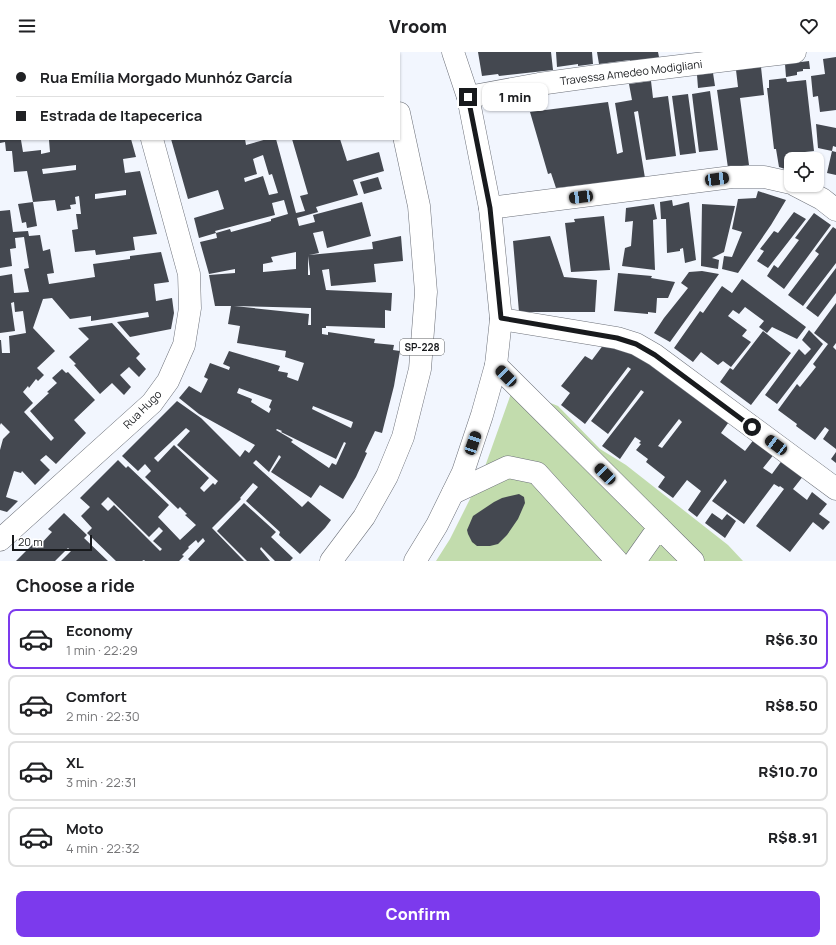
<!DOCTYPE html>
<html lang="en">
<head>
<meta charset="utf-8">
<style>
  :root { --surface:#fff; --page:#f2f2f2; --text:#202124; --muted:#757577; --line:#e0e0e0; --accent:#7c3aed }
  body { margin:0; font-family:Manrope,sans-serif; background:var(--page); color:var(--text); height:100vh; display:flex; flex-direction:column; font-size:15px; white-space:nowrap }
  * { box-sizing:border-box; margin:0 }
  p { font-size:13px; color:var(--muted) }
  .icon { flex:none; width:22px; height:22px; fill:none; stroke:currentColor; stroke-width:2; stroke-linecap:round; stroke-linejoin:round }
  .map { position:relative; height:509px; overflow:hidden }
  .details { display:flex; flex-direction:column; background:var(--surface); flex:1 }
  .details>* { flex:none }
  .banner { position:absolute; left:0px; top:0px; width:400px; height:88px; box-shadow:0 1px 3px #0004; display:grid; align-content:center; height:88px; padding:0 16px; background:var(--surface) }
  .tools { position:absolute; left:784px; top:100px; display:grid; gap:8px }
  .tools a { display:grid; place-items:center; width:40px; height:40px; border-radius:8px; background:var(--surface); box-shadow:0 1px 3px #0004; font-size:20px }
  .scale { position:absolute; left:12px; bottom:10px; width:80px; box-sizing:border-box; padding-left:4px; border:2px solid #181a1d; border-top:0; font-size:11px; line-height:14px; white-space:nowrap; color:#181a1d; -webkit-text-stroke:3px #fff; paint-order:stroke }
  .end { position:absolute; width:18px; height:18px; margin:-9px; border:5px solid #181a1d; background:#fff; box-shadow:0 0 0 2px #fff }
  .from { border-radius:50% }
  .bubble { position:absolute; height:28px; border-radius:8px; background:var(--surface); box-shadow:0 1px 3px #0004; font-size:13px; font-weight:800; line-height:28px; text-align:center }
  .car { position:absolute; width:12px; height:24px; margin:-12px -6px; border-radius:5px; box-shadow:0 0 3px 1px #0007; background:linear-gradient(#222 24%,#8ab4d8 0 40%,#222 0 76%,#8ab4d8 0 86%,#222 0) }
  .banner b { display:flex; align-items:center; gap:14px; height:38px; font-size:15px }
  .banner b+b { border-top:1px solid var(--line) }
  .banner i { width:10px; height:10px; background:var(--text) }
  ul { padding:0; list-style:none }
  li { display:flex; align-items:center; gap:12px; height:60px; margin:0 8px 6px; padding:0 8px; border:2px solid var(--line); border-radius:8px }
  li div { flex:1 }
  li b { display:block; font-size:15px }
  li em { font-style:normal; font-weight:800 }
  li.selected { border-color:var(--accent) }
  li>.icon { width:36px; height:36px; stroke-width:1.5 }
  h2 { padding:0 16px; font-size:18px; line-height:48px }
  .cta { display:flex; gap:8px; margin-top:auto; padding:8px 16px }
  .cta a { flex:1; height:46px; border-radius:8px; background:var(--accent); color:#fff; font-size:16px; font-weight:800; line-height:46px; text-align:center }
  header { display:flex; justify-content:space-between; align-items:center; height:52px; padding:0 16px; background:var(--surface); font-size:18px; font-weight:800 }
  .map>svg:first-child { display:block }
</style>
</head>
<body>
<header><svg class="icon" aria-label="menu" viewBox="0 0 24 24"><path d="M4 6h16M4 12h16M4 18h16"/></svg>Vroom<svg class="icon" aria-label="heart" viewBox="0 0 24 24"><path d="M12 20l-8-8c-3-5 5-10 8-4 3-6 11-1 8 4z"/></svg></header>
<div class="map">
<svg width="836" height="509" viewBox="0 0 836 509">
  <rect width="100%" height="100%" fill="#f2f6fe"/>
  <path fill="#c2dcad" d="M 513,336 L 558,354 L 600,397 L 626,413 L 728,493 L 743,509 L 436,509 L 450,487 L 482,423 Z"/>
  <path fill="#444850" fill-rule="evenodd" d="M 478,0 L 551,0 L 553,18 L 499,24 L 498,22 L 482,24 Z
    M 556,0 L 592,0 L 593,12 L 578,14 L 578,12 L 557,15 Z
    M 597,0 L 658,0 L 660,10 L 630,13 L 630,8 L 599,12 Z
    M 836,5 L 836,58 L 820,60 L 818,44 L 813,45 L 811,24 L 825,22 L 823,7 Z
    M 809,9 L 810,17 L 803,17 L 803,19 L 797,20 L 797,23 L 786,25 L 785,12 Z
    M 761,15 L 764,43 L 740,46 L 749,113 L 728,116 L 717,38 L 738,35 L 736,18 Z
    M 713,21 L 715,34 L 698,36 L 697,23 Z
    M 786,26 L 787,30 L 806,28 L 814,99 L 796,101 L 796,107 L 791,107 L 791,119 L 779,115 L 776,97 L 774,97 L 767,36 L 769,36 L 769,28 Z
    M 651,29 L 653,46 L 668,44 L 676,104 L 646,108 L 638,59 L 634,60 L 645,126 L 556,136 L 551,121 L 548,122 L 530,60 L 608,50 L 617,102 L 623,100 L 615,51 L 632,48 L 629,32 Z
    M 710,39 L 718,98 L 699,100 L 692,42 Z
    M 688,42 L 696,101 L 680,103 L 672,44 Z
    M 816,72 L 836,76 L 836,95 L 833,94 L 832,99 L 818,96 Z
    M 0,87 L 25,87 L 21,88 L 23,100 L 41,98 L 41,102 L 50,100 L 49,88 L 60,87 L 131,87 L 136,105 L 123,107 L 125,121 L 140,119 L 157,182 L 133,185 L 135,198 L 96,203 L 95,198 L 75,200 L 72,178 L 78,177 L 76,162 L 81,162 L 79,144 L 75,145 L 76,152 L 70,153 L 71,157 L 57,159 L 55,148 L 33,150 L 27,119 L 14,120 L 12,99 L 6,99 L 5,90 L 0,91 ZM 76,113 L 76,118 L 43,122 L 42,117 ZM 126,138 L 126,143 L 95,147 L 95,142 Z
    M 171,87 L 245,87 L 246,93 L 267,87 L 276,87 L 296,161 L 305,159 L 300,144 L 308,142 L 292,87 L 340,87 L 347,109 L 379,100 L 384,119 L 353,128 L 358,143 L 316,155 L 318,160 L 297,166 L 299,174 L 315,170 L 313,163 L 362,150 L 371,184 L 327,196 L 323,179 L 313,181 L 319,201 L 309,203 L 373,197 L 372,190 L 401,184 L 403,209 L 374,212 L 376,230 L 331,234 L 329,217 L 322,218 L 326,238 L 392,241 L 391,259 L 385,258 L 385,276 L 326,274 L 326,276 L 322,276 L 322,282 L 328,283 L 328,280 L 375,287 L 374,291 L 394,293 L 393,298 L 400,299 L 394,334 L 382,381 L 375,379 L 365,400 L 367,401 L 356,425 L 343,447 L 320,433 L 311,446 L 271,420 L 281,405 L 279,403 L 269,420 L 256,408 L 253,411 L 302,455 L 308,449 L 331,468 L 325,476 L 300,502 L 279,483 L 280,480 L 246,449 L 258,435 L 253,431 L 240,446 L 241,447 L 212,476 L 244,509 L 190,509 L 188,507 L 205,489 L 203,486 L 198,491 L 196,488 L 188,495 L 189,496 L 182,503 L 184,504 L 179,509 L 145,509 L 144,508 L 142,509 L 116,509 L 87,481 L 92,476 L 81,464 L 90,455 L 80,446 L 118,408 L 126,416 L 128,414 L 169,453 L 158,465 L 180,488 L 196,473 L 185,463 L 187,462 L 180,455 L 178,457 L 145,425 L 151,419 L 145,412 L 138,419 L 122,404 L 177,349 L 201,366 L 240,405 L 245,398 L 249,401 L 255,393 L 199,362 L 179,346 L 189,334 L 201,341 L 208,327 L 204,325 L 210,311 L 229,318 L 230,315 L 223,312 L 229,299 L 280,314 L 278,319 L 288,321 L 287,325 L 298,329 L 304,311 L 285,305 L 286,299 L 237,291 L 240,274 L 228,272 L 231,254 L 215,254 L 209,223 L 235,221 L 235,217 L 209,222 L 200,190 L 217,186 L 216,181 L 230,177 L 231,180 L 271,169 L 271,167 L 288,162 L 284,148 L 272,151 L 275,163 L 215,179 L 216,181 L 199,186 L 194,166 L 224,157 L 218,138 L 188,147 ZM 263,103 L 269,123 L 272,122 L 278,141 L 269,143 L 263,124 L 245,130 L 244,126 L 257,122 L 253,107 ZM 296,200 L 296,217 L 263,220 L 263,212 L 273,210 L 271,205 ZM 308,204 L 310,220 L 310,223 L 308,223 ZM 234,254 L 311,256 L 311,273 L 308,273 L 309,262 ZM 239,336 L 272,348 L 269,355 L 271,357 L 269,361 L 251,350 L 252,347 L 237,341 ZM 313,354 L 353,370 L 351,376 L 312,357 ZM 186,376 L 190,379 L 177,393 L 218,429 L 215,433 L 213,431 L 204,440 L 200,436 L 209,426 L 174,393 L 158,410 L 154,406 ZM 277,377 L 282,379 L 281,380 L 336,407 L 344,390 L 346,391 L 336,413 L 332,411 L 329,416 L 291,390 L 293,388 L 276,378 ZM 108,445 L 149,485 L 159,475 L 163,479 L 153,489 L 162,497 L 160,499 L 114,453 L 108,459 L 101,452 Z
    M 832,99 L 836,100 L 836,123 L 827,121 Z
    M 378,125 L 382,137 L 364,142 L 360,130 Z
    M 758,139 L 786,148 L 771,173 L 738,221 L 722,217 L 724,204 L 732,205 L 742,180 L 732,177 L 738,147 L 756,146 Z
    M 672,148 L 673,154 L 689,150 L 696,208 L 685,211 L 683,196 L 680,197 L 680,199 L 667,201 L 666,167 L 661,167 L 660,150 Z
    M 33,150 L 37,174 L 27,176 L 26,170 L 22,171 L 18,152 Z
    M 654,152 L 657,167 L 653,168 L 655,218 L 622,214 L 625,196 L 631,194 L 633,169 L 625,170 L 626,156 Z
    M 702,152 L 735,154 L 724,200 L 712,206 L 719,208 L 718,217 L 701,214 Z
    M 10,158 L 13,180 L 28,179 L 29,184 L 40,183 L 43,199 L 50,197 L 54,221 L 47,222 L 49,232 L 95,225 L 93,212 L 130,207 L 130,204 L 161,200 L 169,230 L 154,232 L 156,249 L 172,246 L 174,261 L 171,277 L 130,285 L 117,270 L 149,265 L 148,260 L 91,269 L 91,264 L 70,267 L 52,246 L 43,247 L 33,276 L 55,299 L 37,316 L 44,323 L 38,329 L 36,327 L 29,336 L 28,334 L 23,340 L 33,351 L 24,360 L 51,389 L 54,386 L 30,359 L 49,341 L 47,340 L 57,331 L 52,326 L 62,317 L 66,321 L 68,320 L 95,348 L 74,368 L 86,381 L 56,412 L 46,403 L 40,408 L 50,418 L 35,433 L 22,419 L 21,421 L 14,419 L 6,445 L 18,449 L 7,460 L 0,458 L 0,398 L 3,387 L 10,380 L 1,371 L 0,373 L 0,288 L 1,288 L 2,301 L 10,301 L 9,284 L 26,281 L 23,259 L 15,260 L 14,250 L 11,251 L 15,279 L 0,281 L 0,224 L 12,222 L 14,241 L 29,240 L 24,217 L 29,216 L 24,185 L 15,186 L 16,196 L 10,197 L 12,214 L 0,216 L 0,159 Z
    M 794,160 L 806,167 L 768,216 L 757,209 L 764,199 L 760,197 L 774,179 L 778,181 Z
    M 814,161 L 831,173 L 784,237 L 767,224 L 774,213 L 778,216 L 799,188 L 795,186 Z
    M 604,164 L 610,218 L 571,220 L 565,171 L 575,170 L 574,167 Z
    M 833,175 L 836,177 L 836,211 L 803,254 L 788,243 L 819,202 L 815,199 Z
    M 550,184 L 564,225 L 597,228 L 595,260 L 519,260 L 513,189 Z
    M 836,216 L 836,241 L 818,265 L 806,256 Z
    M 702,219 L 719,222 L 670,290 L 654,281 L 664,266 L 688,236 L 681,231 L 689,220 Z
    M 618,221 L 652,224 L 651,226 L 675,230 L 668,246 L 657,246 L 656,261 L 648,260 L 648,262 L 614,259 Z
    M 742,227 L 806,275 L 797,287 L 772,275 L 767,281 L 759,275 L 764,269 L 745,255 L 739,262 L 733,258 L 728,264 L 747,278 L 742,284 L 751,290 L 731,315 L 723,309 L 718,313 L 701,300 L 693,310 L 674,296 L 700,259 L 703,261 L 722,234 L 732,241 Z
    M 836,251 L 836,291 L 833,295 L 836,298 L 836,397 L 823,387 L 829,378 L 825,375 L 815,388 L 796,374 L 797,372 L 778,358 L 797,332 L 800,335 L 816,315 L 813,312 L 828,292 L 814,281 Z
    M 112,271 L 140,302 L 136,306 L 146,317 L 139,325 L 129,315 L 120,323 L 131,335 L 124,343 L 112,331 L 100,342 L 74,313 L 76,312 L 69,305 L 89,287 L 78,276 Z
    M 809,278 L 823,292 L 777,352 L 765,343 L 799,297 L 805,303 L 811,297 L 802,288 Z
    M 763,279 L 791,301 L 751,353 L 720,330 L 730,316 L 733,318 Z
    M 604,292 L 642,298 L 731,367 L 721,381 L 745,399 L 755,386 L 775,401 L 763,416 L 772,422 L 783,407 L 804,423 L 793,437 L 807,448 L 812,440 L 827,452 L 819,462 L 830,470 L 823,478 L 813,470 L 790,500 L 756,474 L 784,437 L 780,434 L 779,435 L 774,432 L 744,472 L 712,449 L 727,430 L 725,427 L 697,465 L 688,458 L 701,439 L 687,428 L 673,446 L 658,435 L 665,425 L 646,410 L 648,407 L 636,398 L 641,392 L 639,391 L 641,389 L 635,385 L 620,407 L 602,394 L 644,340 L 641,338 L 608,382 L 591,369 L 631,317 L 628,315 L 585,372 L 561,353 L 570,341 L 561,334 L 585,304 L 592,308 ZM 679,367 L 682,370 L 662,396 L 658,394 Z
    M 836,400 L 836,411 L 831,407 Z
    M 519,442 L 524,445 L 525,451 L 518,467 L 507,483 L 498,492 L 490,494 L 477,494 L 472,490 L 468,482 L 467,478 L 473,464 L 494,450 L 502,446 Z
    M 244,451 L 276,480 L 271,485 L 293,506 L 290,509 L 275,509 L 261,495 L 260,497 L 270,509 L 247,509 L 217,479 Z
    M 64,461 L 87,483 L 84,486 L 108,509 L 61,509 L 71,499 L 68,496 L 55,509 L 16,509 L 33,492 L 37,496 L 52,480 L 48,477 Z
    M 712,461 L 722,468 L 727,462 L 736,469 L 725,486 L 705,471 Z"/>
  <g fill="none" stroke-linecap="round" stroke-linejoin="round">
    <g stroke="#6c7079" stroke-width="23">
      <path id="street" d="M 128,0 L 129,1
        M 468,45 L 539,32 L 597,24 L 795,0
        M 795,133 L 822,147 L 836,158
        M 490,156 L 732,125 L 764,125 L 791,131
        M 501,267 L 617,286 L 636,292 L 655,303 L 836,437
        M 496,313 L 693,509
        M 453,441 L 508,415 L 537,421 L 617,509
        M 0,488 L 152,351 L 168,329 L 184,293 L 190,256 L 189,222 L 152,87
        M 635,509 L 659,475"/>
    </g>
    <g stroke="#6c7079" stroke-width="23">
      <path id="primary" d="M 386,0 L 386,1
        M 331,509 L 364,465 L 387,424 L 403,385 L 420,317 L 426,240 L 419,154 L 399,61
        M 415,509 L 437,473 L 463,420 L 482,363 L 496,313 L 501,267 L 490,156 L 468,45 L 453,0"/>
    </g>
    <use href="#street" stroke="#fff" stroke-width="22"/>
    <use href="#primary" stroke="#fff" stroke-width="22"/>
  </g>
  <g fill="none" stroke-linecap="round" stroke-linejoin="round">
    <path stroke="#181a1d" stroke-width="5" d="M 468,45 L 490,156 L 501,266 L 617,286 L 636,292 L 655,303 L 752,375"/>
  </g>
  <g text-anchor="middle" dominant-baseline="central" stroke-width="4" stroke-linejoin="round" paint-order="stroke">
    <rect fill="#fff" stroke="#5d5f61" stroke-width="1" x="400" y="287" width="44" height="16" rx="3"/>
    <g font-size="10" font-weight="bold" fill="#181a1d">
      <text x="422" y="295">SP-228</text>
    </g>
    <g font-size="11" fill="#181a1d" stroke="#fff">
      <text transform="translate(631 20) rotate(-7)">Travessa Amedeo Modigliani</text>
      <text transform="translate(142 357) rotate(-45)">Rua Hugo</text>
    </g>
  </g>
</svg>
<div class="tools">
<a><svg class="icon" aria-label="locate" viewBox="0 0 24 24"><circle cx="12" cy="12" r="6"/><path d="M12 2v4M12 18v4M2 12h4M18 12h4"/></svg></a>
</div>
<div class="scale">20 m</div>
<i class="end from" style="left:752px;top:375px"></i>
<i class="end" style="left:468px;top:45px"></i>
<div class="bubble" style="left:482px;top:31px;width:66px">1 min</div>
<i class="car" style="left:717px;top:127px;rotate:82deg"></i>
<i class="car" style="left:581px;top:145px;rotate:263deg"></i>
<i class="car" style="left:506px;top:324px;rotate:315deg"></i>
<i class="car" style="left:473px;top:391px;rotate:19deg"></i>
<i class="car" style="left:776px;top:393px;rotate:307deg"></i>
<i class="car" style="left:605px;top:422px;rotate:315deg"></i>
<div class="banner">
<b><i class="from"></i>Rua Emília Morgado Munhóz García</b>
<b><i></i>Estrada de Itapecerica</b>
</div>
</div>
<section class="details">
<h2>Choose a ride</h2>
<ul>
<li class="selected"><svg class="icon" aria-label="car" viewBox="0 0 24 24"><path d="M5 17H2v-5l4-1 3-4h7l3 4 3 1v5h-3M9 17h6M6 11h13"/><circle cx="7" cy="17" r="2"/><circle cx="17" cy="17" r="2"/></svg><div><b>Economy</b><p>1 min · 22:29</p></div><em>R$6.30</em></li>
<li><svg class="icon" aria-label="car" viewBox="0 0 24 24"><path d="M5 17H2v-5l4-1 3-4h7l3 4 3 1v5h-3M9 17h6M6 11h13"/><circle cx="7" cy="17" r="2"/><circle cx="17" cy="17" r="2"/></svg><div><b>Comfort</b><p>2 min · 22:30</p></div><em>R$8.50</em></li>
<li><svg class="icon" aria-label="car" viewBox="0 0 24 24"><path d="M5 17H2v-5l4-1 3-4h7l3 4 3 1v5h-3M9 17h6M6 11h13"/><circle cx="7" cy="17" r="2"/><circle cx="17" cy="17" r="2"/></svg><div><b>XL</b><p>3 min · 22:31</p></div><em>R$10.70</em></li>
<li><svg class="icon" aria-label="car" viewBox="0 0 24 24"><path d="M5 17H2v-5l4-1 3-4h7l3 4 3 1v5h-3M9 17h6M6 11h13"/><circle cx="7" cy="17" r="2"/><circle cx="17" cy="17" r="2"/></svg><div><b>Moto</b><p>4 min · 22:32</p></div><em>R$8.91</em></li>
</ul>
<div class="cta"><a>Confirm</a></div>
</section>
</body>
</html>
